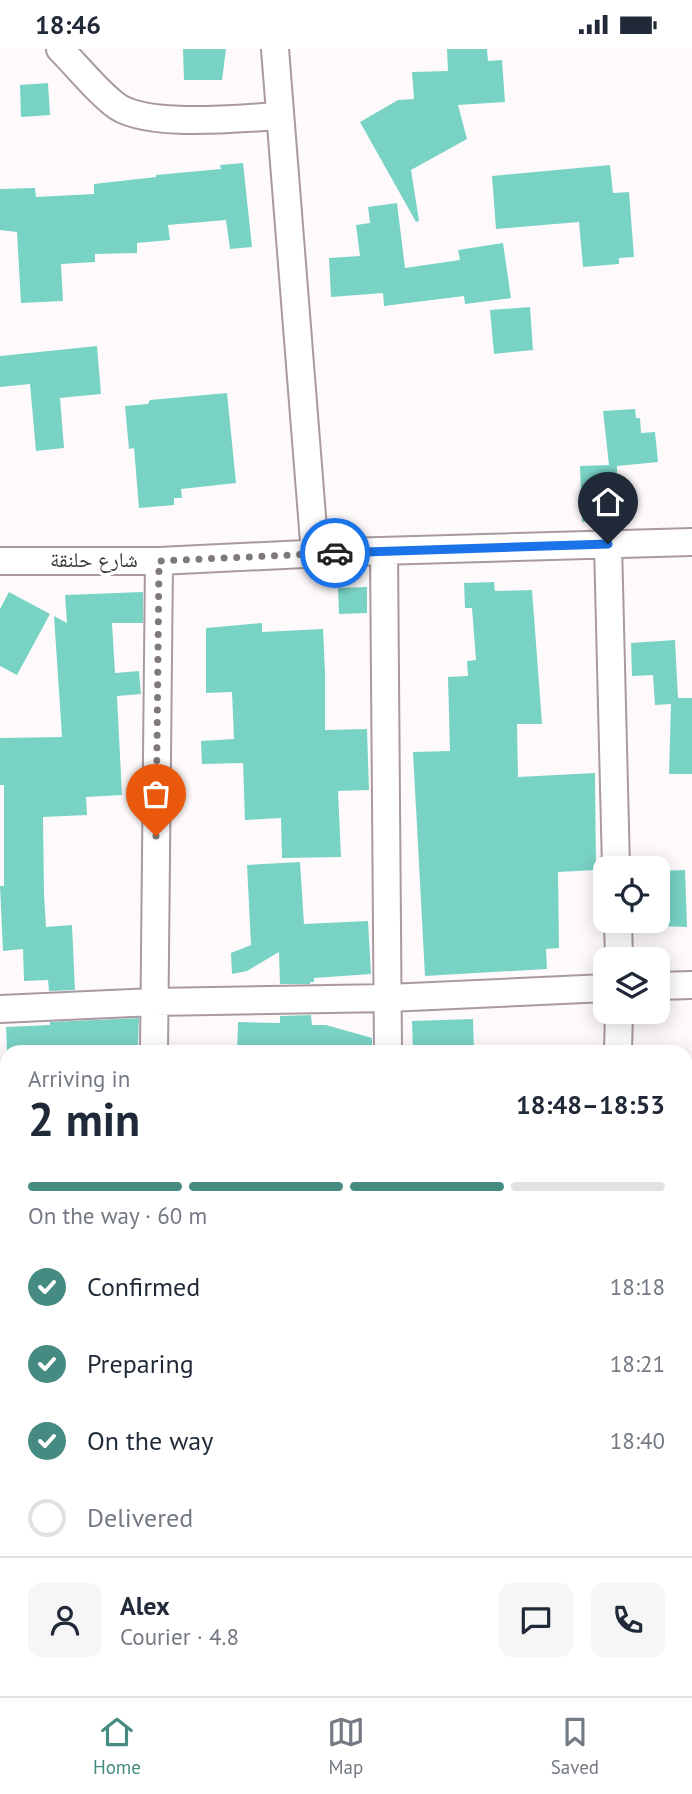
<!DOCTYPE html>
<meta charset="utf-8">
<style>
body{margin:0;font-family:"PT Sans","Noto Naskh Arabic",sans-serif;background:#f6f6f7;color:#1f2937;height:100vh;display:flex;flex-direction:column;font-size:26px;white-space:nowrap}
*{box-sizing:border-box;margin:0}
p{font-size:23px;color:#747a83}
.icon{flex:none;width:38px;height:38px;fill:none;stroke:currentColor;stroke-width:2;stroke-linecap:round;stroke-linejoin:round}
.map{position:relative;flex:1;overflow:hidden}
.details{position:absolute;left:0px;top:996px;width:693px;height:653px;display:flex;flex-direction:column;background:#fff;border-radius:21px 21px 0 0;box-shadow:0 4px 18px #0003}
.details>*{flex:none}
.fabs{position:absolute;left:593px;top:807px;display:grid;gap:14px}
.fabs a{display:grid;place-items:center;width:77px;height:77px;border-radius:14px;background:#fff;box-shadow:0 4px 18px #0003;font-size:35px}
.pin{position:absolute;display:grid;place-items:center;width:60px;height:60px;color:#fff;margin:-72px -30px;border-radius:50% 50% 50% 0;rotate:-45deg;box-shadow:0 0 7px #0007}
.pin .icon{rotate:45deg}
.courier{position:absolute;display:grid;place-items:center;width:70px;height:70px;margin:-35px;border:5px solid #1a73e8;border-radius:50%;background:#fff;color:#222;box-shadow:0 2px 9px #0007}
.summary em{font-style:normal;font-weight:700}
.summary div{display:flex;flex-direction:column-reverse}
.summary{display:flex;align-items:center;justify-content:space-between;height:119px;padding:0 28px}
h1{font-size:46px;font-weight:700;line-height:52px}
.bar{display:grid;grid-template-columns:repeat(4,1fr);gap:10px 7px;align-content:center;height:84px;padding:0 28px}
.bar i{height:9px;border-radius:5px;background:#e0e1e3}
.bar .selected{background:#468b81}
.bar p{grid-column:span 4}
.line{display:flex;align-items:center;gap:18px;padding:0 28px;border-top:2px solid #e0e1e3}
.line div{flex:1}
.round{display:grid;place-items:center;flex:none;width:74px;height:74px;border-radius:14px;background:#f6f6f7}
ol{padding:0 28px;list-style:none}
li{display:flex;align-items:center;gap:21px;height:77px}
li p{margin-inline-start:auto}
li .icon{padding:7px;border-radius:50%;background:#468b81;color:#fff;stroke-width:4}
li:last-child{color:#747a83}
li i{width:38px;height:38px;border:4px solid #e0e1e3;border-radius:50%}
.status{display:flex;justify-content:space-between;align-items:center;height:49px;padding:0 35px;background:#fff;direction:ltr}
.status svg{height:19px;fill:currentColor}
.menu{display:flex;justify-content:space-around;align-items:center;height:98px;border-top:2px solid #e0e1e3;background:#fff;font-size:19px;color:#747a83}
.menu a{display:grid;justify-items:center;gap:4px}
.menu .selected{color:#468b81}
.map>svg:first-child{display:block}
.building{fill:#79d3c5}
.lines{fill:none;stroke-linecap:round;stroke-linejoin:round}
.street-casing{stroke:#aa999f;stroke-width:30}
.secondary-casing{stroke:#aa999f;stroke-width:40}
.street{stroke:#fff;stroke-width:26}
.secondary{stroke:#fdddeb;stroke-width:37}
.done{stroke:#7f797a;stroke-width:7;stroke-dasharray:0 12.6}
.route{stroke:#1a73e8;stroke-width:9}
.labels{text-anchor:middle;stroke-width:7;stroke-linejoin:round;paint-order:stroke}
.street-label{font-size:21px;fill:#3a3335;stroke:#fff}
</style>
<div class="status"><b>18:46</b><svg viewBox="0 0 49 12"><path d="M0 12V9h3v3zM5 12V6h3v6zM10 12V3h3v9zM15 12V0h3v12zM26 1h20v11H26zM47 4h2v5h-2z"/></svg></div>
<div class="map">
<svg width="692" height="1647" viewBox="0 0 692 1647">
<rect width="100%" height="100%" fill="#fefafb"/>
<path class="building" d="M 183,0 L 226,0 L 222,31 L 184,31 Z
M 447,0 L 487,0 L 488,12 L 502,11 L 505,53 L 458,56 L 467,90 L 411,121 L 419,172 L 416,173 L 360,73 L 398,51 L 414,50 L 412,23 L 448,22 Z
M 48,34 L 50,66 L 21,68 L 20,36 Z
M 243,114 L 252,198 L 230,200 L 226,171 L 168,176 L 170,191 L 137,194 L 137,204 L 95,205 L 95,213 L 61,215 L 63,252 L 21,254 L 17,183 L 0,181 L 0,140 L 35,139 L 36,148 L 94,145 L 94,135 L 156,128 L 156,126 L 221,120 L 220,116 Z
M 610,116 L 613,144 L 629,143 L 634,208 L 619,209 L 619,215 L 583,218 L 579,173 L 496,180 L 492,127 Z
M 397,154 L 405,219 L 460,211 L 458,201 L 503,194 L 511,249 L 465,255 L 464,247 L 384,257 L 383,244 L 331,248 L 329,209 L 360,207 L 356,176 L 370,174 L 368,158 Z
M 530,258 L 533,301 L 494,305 L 490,261 Z
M 97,297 L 101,345 L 60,349 L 64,399 L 36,402 L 30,335 L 0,338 L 0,307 Z
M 227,344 L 236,434 L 181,440 L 182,449 L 174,449 L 174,456 L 139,459 L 134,399 L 129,400 L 125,357 L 148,355 L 150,351 Z
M 635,360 L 636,369 L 640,369 L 641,384 L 655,383 L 658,413 L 617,417 L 618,474 L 582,473 L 580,417 L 609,416 L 603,362 Z
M 494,533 L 495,542 L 532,541 L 542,675 L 517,675 L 518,728 L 595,724 L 596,821 L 558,823 L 559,899 L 546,900 L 547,920 L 425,927 L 413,703 L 450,702 L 448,628 L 468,627 L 467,612 L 476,611 L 472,559 L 465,559 L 464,534 Z
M 367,538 L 367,564 L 339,565 L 338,539 Z
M 9,543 L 50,565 L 17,626 L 0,617 L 0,560 Z
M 143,543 L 143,574 L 112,574 L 115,624 L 139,622 L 141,645 L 117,647 L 122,746 L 86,748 L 87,766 L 43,768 L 44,845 L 46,878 L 72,876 L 75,941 L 49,942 L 48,931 L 24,932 L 23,900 L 3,902 L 0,837 L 4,837 L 4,736 L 0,736 L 0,689 L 62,688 L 54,567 L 67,574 L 65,546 Z
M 262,574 L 262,583 L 323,580 L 325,623 L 325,681 L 367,680 L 369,741 L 338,742 L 341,808 L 282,809 L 281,769 L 245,771 L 243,714 L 202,715 L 201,692 L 234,690 L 232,643 L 206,644 L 206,579 Z
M 675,591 L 678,649 L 692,649 L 692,725 L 669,725 L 671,655 L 655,656 L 653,626 L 632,627 L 631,594 Z
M 300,813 L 304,875 L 368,872 L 371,925 L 314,929 L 314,933 L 310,933 L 310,935 L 280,935 L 279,903 L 247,922 L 232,925 L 231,904 L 251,896 L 247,816 Z
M 685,821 L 687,878 L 658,877 L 660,822 Z
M 311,966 L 312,976 L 326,976 L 372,989 L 372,1003 L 237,1003 L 238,973 L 280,974 L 280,967 Z
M 139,969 L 138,996 L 82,1000 L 82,1003 L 7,1003 L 6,978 L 50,976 L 50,973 Z
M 473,970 L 474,1003 L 413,1003 L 412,972 Z"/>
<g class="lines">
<defs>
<path id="street" d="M 60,0 C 77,17 95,40 114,55 C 144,80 240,69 280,67
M 275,0 L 315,505
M 608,495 L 616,819
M 384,502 L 388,1003
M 0,512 L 159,512 L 345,503 L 692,493
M 618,872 L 619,910
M 658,937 L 692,936
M 0,960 L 154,953 L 388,949 L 606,939
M 154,1003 L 159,512
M 618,1003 L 619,962
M 176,1647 L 177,1642
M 428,1647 L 430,1642"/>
<path id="secondary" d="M 686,1334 L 692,1333
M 0,1481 L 7,1480"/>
</defs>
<use href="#street" class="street-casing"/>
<use href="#secondary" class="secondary-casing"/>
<use href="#street" class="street"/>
<use href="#secondary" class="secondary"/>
</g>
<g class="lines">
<path class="done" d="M 156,787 L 159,512 L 335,504"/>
<path class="route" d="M 335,504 L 608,495"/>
</g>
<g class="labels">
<g class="street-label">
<text x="94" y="518">شارع حلنقة</text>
</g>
</g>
</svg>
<div class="fabs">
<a><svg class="icon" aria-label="locate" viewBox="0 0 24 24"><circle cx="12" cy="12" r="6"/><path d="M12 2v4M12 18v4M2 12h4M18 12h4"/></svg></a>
<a><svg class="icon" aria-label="layers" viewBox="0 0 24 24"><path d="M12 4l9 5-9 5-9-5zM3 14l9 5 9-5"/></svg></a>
</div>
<div class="pin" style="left:156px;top:787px;background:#ea580c"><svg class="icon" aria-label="bag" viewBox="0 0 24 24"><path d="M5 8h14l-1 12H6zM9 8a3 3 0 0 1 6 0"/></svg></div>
<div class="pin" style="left:608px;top:495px;background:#1f2937"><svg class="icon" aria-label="home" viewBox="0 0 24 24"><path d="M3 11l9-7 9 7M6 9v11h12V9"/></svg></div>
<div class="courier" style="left:335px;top:504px"><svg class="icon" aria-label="car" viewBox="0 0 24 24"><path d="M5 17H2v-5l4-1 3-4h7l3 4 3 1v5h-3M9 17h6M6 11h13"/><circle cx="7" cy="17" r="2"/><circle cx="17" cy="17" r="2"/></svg></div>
<section class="details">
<div class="summary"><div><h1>2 min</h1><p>Arriving in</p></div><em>18:48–18:53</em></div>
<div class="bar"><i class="selected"></i><i class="selected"></i><i class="selected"></i><i></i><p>On the way · 60 m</p></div>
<ol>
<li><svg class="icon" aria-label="check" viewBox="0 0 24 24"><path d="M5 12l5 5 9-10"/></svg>Confirmed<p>18:18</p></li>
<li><svg class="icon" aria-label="check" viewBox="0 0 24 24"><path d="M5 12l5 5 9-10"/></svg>Preparing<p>18:21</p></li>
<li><svg class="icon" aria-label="check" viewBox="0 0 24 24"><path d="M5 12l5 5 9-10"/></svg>On the way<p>18:40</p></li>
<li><i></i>Delivered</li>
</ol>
<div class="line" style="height:126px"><a class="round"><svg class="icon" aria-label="person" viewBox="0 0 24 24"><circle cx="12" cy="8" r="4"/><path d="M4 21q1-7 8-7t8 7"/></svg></a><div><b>Alex</b><p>Courier · 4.8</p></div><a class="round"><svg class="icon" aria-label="chat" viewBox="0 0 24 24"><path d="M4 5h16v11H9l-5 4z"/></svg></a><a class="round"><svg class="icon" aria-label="phone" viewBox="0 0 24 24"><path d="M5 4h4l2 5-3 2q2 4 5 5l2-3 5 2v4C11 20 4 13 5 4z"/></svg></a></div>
</section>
</div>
<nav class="menu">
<a class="selected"><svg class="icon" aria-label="home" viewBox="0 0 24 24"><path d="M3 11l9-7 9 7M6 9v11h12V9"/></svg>Home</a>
<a><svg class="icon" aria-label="map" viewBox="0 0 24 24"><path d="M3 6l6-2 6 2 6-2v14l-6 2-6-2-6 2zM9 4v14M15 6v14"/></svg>Map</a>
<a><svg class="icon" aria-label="saved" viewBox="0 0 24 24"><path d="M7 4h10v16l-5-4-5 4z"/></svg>Saved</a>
</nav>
